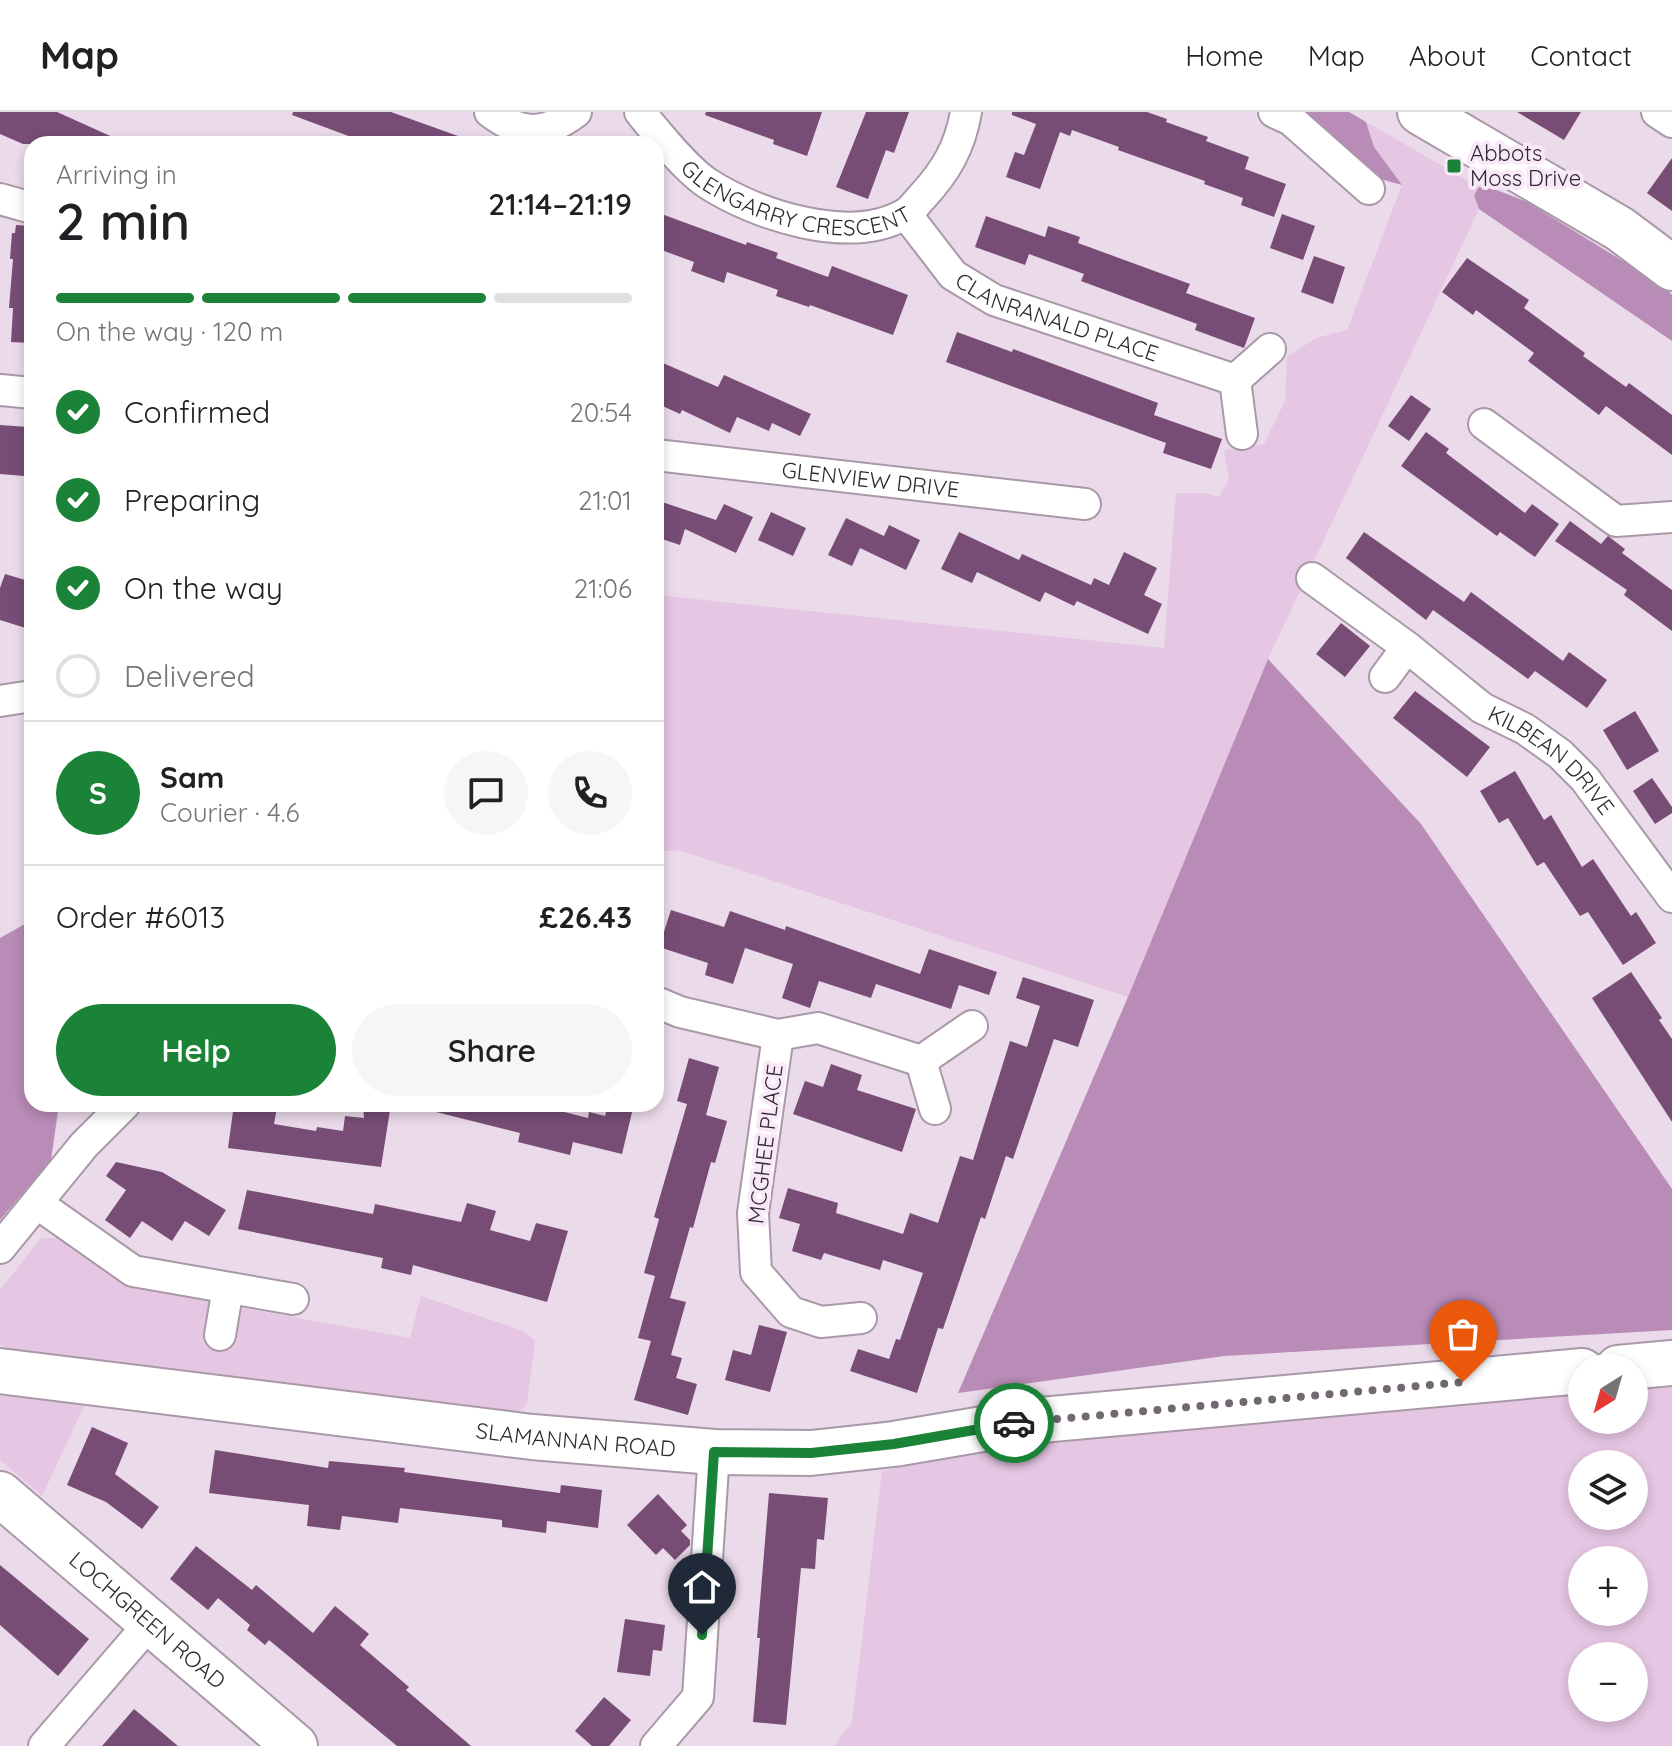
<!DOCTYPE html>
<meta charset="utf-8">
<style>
body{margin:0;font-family:Quicksand,sans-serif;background:#f6f6f6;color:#202124;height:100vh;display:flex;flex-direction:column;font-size:30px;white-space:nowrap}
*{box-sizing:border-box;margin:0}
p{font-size:26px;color:#757577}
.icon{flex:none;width:44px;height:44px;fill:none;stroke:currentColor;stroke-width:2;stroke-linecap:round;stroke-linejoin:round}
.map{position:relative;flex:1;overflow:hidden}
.sheet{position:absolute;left:24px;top:24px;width:640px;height:976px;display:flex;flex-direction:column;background:#fff;border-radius:24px;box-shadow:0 4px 12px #0003}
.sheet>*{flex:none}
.needle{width:52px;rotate:217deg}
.controls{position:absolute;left:1568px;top:1242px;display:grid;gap:16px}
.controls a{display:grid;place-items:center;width:80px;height:80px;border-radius:50%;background:#fff;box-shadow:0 4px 12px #0003;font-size:40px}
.pin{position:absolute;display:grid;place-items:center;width:68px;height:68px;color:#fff;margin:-82px -34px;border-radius:50% 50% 50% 0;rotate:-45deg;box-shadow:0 0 8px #0007}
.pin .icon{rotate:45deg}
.courier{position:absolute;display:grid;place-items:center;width:80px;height:80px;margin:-40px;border:6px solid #1a8338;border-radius:50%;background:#fff;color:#222;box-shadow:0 2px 10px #0007}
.summary em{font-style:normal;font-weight:600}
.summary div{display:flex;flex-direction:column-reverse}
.summary{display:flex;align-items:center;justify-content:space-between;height:136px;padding:0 32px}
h1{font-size:52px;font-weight:600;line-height:60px}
.bar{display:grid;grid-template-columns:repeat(4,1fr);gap:12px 8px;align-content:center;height:96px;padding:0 32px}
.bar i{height:10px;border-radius:6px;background:#e0e0e0}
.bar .selected{background:#1a8338}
.bar p{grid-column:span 4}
.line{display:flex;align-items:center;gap:20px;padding:0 32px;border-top:2px solid #e0e0e0}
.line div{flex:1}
.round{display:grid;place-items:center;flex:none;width:84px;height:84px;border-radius:42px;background:#f6f6f6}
ol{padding:0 32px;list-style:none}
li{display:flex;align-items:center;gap:24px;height:88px}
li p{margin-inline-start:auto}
li .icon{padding:8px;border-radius:50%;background:#1a8338;color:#fff;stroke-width:4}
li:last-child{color:#757577}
li i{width:44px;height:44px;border:4px solid #e0e0e0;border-radius:50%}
.cta{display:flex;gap:16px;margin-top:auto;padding:16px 32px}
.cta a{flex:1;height:92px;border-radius:48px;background:#1a8338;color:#fff;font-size:32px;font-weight:600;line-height:92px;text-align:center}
.cta a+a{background:#f6f6f6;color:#202124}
header{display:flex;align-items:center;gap:48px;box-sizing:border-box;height:112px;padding:0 40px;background:#fff;border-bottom:2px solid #e0e0e0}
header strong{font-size:38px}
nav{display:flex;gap:44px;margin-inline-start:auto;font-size:28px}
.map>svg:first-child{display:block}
.green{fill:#e5c6e3;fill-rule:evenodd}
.forest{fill:#b98bb7}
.building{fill:#774d76}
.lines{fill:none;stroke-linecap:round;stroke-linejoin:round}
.street-casing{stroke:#a999a8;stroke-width:34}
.secondary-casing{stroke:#a999a8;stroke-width:48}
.street{stroke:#fff;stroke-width:30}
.secondary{stroke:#fff;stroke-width:44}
.done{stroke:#716871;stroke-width:8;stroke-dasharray:0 14.4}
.route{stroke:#1a8338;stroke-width:10}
.poi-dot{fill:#1a8338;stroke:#f9e8f7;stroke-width:3}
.labels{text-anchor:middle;stroke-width:8;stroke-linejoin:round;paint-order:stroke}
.poi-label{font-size:22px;fill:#302a30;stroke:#f9e8f7;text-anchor:start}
.street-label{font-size:22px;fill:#302a30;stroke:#f9e8f7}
</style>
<header>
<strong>Map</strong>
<nav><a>Home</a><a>Map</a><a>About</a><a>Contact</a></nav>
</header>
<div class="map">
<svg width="1672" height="1634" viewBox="0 0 1672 1634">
<rect width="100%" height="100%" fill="#ebdaea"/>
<path class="green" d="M 1366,10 L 1479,75 L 1474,83 L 1479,97 L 1268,547 L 1128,885 L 679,738 L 656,740 L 656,483 L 1164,536 L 1176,381 L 1204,381 L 1219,385 L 1229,367 L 1224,338 L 1264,332 L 1285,289 L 1287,245 L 1316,226 L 1347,218 L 1402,73 L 1374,35 Z
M 41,1126 L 62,1126 L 126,1173 L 216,1189 L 211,1225 L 236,1229 L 242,1196 L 410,1226 L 421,1184 L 523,1219 L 535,1229 L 527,1291 L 522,1297 L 504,1306 L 389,1286 L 7,1237 L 0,1232 L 0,1178 Z
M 1672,1275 L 1672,1634 L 834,1634 L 852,1610 L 882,1359 L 1053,1326 L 1582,1282 L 1582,1308 L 1634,1308 L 1634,1278 ZM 1582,1352 L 1634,1352 L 1634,1404 L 1582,1404 ZM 1582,1448 L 1634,1448 L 1634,1500 L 1582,1500 ZM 1582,1544 L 1634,1544 L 1634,1596 L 1582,1596 Z
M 0,1283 L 85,1292 L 42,1384 L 0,1348 Z"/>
<path class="forest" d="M 1297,0 L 1349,0 L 1366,10 L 1374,35 L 1402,73 L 1373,65 Z
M 1479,75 L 1494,77 L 1527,90 L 1665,175 L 1672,183 L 1672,229 L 1479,97 L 1474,83 Z
M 1268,547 L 1421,712 L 1672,1077 L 1672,1218 L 1224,1244 L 958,1281 L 1128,885 Z
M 32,808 L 32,992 L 59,992 L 51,1048 L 0,1108 L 0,826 Z"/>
<path class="building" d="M 0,0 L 57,0 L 128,32 L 23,32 L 0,22 Z
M 293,0 L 391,0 L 472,29 L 472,32 L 370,32 L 292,3 Z
M 706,0 L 822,0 L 807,44 L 773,32 L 774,28 L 705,3 Z
M 866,0 L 909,0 L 894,41 L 886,38 L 868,87 L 836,75 Z
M 1012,0 L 1147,0 L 1167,7 L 1166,10 L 1208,25 L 1206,29 L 1249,45 L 1245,57 L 1286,72 L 1274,105 L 1241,93 L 1243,86 L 1204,72 L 1205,69 L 1118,38 L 1119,35 L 1072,18 L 1070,24 L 1060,20 L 1040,77 L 1006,65 L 1015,40 L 1024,43 L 1036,12 L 1012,3 Z
M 1517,0 L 1581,0 L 1564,28 Z
M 1672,46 L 1672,99 L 1647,81 Z
M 656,100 L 746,133 L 747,130 L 778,141 L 776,146 L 828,165 L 832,154 L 908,183 L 893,223 L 810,193 L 809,195 L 776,184 L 778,178 L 727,160 L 724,171 L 691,159 L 694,150 L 656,136 Z
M 1282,102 L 1315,114 L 1303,148 L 1270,136 Z
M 986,104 L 1045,125 L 1048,114 L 1080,125 L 1078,131 L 1190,172 L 1186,181 L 1255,206 L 1244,236 L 1195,218 L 1197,212 L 1081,169 L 1084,162 L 1029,142 L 1025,153 L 975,135 Z
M 16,113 L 32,114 L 32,231 L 11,230 L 13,196 L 9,196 L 13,147 L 10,147 L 12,121 L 15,121 Z
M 1314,144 L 1345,155 L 1333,192 L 1301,180 Z
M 1467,146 L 1529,188 L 1524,196 L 1585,241 L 1583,244 L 1626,275 L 1629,271 L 1672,303 L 1672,343 L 1606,294 L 1599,303 L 1528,249 L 1534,241 L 1476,198 L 1473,203 L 1442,180 Z
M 957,220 L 1012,240 L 1013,237 L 1158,291 L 1154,303 L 1222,327 L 1211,357 L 1163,341 L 1166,331 L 946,250 Z
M 656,248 L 718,275 L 724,263 L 811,302 L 800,324 L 772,311 L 769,319 L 737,305 L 730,321 L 682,298 L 680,302 L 656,291 Z
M 1411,283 L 1431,297 L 1409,329 L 1388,314 Z
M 0,313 L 28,315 L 24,364 L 0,362 Z
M 1426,320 L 1449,337 L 1446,341 L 1525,401 L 1532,392 L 1559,412 L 1535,445 L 1500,420 L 1497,424 L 1401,354 Z
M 656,388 L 716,408 L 724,392 L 753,405 L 736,441 L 685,417 L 680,433 L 656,425 Z
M 771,400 L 806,416 L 793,444 L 758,428 Z
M 846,406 L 884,424 L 889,413 L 920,428 L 906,458 L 860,436 L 852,454 L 828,443 Z
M 1570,409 L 1601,432 L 1608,424 L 1625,437 L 1622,441 L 1672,478 L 1672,519 L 1624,483 L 1627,478 L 1555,429 Z
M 959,420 L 1019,448 L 1022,442 L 1091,473 L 1094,466 L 1109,473 L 1124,440 L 1157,456 L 1144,483 L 1162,492 L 1148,522 L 1077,489 L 1074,494 L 1045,480 L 1040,490 L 977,460 L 972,471 L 941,457 Z
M 1364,420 L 1464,490 L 1471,480 L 1563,549 L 1569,540 L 1607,568 L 1587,596 L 1535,559 L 1528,567 L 1433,498 L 1426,508 L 1346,446 Z
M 5,462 L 32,470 L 32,518 L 0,508 L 0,476 Z
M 1341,511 L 1370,534 L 1345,565 L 1316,542 Z
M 1415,579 L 1490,635 L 1467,665 L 1393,606 Z
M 1635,599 L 1659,639 L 1627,658 L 1603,618 Z
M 1515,659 L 1544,708 L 1551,703 L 1582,755 L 1593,747 L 1631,804 L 1636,800 L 1656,831 L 1623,853 L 1588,800 L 1580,804 L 1544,750 L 1537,754 L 1508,706 L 1499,711 L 1480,679 Z
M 1652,666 L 1672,695 L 1672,701 L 1655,712 L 1633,679 Z
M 671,798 L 724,815 L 730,799 L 785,818 L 786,814 L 920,862 L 929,837 L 997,860 L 989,883 L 959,873 L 951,897 L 876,872 L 871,886 L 819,869 L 810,896 L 782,886 L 793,852 L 745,836 L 733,872 L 705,863 L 708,851 L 659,835 Z
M 1631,860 L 1662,906 L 1659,908 L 1672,927 L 1672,1010 L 1592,886 Z
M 1023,865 L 1094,888 L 1078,935 L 1054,927 L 1013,1047 L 1006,1044 L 985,1107 L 981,1105 L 943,1217 L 938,1216 L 917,1281 L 850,1259 L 858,1237 L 889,1247 L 896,1227 L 900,1228 L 923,1161 L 883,1148 L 880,1158 L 824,1141 L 821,1148 L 792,1139 L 800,1112 L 779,1106 L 788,1076 L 838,1091 L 836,1101 L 903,1122 L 910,1101 L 938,1111 L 960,1044 L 973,1048 L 1010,929 L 1027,935 L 1040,894 L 1016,886 Z
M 689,946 L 719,955 L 706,1003 L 727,1009 L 715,1051 L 711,1050 L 693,1116 L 690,1115 L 670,1186 L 686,1190 L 671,1243 L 682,1246 L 676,1266 L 697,1272 L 688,1303 L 634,1288 L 651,1229 L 638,1226 L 655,1164 L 644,1161 L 659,1107 L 654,1105 L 687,992 L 677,989 Z
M 831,952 L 862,963 L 857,978 L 916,997 L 902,1040 L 793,1002 L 805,969 L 823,975 Z
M 234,992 L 277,995 L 274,1012 L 316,1019 L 317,1015 L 343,1019 L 345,1004 L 364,1006 L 363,992 L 391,992 L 381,1055 L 228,1036 Z
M 437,992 L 533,992 L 588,1006 L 589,1000 L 605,1004 L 608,992 L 634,992 L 622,1042 L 573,1030 L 570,1043 L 518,1030 L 520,1021 L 436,1000 Z
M 116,1050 L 162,1060 L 226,1098 L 209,1124 L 185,1109 L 172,1129 L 142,1109 L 130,1126 L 105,1108 L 126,1078 L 106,1064 Z
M 247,1078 L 373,1102 L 375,1092 L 461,1110 L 467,1091 L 496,1099 L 490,1118 L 530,1129 L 536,1111 L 568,1119 L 547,1190 L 413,1153 L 411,1163 L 381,1156 L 383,1146 L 238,1117 Z
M 759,1213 L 787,1220 L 770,1280 L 725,1268 L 733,1238 L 751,1243 Z
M 92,1315 L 128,1331 L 115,1362 L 159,1395 L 142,1417 L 106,1390 L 67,1373 Z
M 215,1338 L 328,1356 L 329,1349 L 405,1356 L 404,1360 L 560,1381 L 561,1373 L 602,1378 L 598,1416 L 547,1409 L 546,1421 L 502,1415 L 502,1408 L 400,1396 L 398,1411 L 342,1404 L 340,1418 L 307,1414 L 309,1393 L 209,1381 Z
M 769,1381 L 828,1386 L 824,1428 L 817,1427 L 815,1457 L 801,1456 L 786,1613 L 753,1610 L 760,1526 L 757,1526 Z
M 658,1382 L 687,1413 L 681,1419 L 690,1428 L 690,1433 L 675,1448 L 663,1436 L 656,1443 L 627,1413 Z
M 196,1434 L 252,1478 L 256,1473 L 313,1521 L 335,1494 L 369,1522 L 360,1533 L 409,1575 L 406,1578 L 471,1634 L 397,1634 L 269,1528 L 265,1533 L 247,1518 L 250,1513 L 218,1486 L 208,1498 L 170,1467 Z
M 0,1453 L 89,1527 L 58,1564 L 0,1513 Z
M 625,1507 L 665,1513 L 662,1539 L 653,1538 L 650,1564 L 617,1560 Z
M 604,1585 L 631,1608 L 609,1634 L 592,1634 L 575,1619 Z
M 134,1597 L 178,1634 L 102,1634 Z"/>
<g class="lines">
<defs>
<g id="street">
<path d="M 490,0 C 522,24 544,24 576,0"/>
<path id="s1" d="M 640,0 C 657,21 685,56 707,71 C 756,103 850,134 905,102 C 911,99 917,90 922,85 C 946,59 960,35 966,0"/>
<path d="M 1274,0 L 1291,8 L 1369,77"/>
<path d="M 1657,0 L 1672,10"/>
<path d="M 0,87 L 32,96"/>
<path id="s2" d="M 906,102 L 953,163 L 994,188 L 1235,268"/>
<path d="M 0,278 L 32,281"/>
<path d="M 1484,312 L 1616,409 L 1672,405"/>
<path d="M 1242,322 L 1235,268 L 1270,237"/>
<path id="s3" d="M 656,343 L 1085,392"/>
<path id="s4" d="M 1312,466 L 1407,535 L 1482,596 L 1525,617 L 1560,642 L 1585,667 L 1672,785"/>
<path d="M 1385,565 L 1407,535"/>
<path d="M 0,589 L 32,584"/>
<path d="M 656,890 L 680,900 L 778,923 L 818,916 L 921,949"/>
<path d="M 778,923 L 753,1101 L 756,1160 L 791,1200 L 821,1210 L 861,1206"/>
<path d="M 935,997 L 921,949 L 972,914"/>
<path d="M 38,1092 L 133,1159 L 293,1187"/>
<path d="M 0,1136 L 84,1033 L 125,992"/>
<path d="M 220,1223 L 228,1176"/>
<path d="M 44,1634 L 150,1511"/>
<path d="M 656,1634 L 698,1585 L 714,1340"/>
</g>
<g id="secondary">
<path d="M 1420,0 L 1620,117 L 1672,156"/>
<path d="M 1618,1256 L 1672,1251"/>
<path id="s5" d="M 0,1259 L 532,1325 L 714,1340 L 811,1341 L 894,1332 L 1030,1309 L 1582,1259"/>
<path id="s6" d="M 0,1382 L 295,1634"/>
</g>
</defs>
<use href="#street" class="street-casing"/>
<use href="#secondary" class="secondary-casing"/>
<use href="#street" class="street"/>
<use href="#secondary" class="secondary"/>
</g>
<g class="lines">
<path class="done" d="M 1014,1311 L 1463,1270"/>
<path class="route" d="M 702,1523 L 714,1340 L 811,1341 L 894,1332 L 1014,1311"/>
</g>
<rect class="poi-dot" x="1446" y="46" width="16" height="16" rx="4"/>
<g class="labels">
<g class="poi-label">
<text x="1470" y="49">Abbots<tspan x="1470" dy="25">Moss Drive</tspan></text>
</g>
<g class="street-label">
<text dy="8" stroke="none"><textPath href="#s1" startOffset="190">GLENGARRY CRESCENT</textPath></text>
<text dy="8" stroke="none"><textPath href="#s2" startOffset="190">CLANRANALD PLACE</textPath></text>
<text dy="8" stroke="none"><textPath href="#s3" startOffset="216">GLENVIEW DRIVE</textPath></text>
<text dy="8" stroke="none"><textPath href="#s4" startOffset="302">KILBEAN DRIVE</textPath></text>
<text transform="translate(765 1032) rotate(-83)" y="8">MCGHEE PLACE</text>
<text dy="8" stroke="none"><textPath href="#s5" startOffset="580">SLAMANNAN ROAD</textPath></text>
<text dy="8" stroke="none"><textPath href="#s6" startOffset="194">LOCHGREEN ROAD</textPath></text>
</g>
</g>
</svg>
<div class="controls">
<a><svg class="needle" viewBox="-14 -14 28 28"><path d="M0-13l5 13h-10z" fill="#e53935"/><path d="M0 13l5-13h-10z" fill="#757577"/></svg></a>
<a><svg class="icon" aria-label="layers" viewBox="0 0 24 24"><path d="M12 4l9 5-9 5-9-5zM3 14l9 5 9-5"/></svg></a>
<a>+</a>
<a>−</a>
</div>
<div class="pin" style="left:1463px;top:1270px;background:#ea580c"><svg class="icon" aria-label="bag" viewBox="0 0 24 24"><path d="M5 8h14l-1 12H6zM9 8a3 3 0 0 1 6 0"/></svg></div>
<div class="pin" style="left:702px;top:1523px;background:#1f2937"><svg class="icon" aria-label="home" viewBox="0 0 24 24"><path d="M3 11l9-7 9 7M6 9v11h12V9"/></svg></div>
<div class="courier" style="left:1014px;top:1311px"><svg class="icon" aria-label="car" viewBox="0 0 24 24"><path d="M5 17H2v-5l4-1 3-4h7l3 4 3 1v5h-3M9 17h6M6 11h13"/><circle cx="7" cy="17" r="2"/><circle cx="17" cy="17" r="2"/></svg></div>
<section class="sheet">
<div class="summary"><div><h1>2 min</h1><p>Arriving in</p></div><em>21:14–21:19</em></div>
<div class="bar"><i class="selected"></i><i class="selected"></i><i class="selected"></i><i></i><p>On the way · 120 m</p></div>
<ol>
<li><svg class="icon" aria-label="check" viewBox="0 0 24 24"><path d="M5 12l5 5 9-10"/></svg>Confirmed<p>20:54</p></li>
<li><svg class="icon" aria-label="check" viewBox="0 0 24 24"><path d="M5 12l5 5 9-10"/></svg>Preparing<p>21:01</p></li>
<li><svg class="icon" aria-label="check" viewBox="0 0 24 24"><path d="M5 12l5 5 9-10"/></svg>On the way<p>21:06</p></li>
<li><i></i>Delivered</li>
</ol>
<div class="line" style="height:144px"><b class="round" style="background:#1a8338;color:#fff">S</b><div><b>Sam</b><p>Courier · 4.6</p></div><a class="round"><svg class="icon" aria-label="chat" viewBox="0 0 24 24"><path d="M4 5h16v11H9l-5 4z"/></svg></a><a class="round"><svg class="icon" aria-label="phone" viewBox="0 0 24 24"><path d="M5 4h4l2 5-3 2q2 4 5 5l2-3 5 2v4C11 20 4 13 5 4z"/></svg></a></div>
<div class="line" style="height:104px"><div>Order #6013</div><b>£26.43</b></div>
<div class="cta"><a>Help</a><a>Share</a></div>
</section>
</div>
